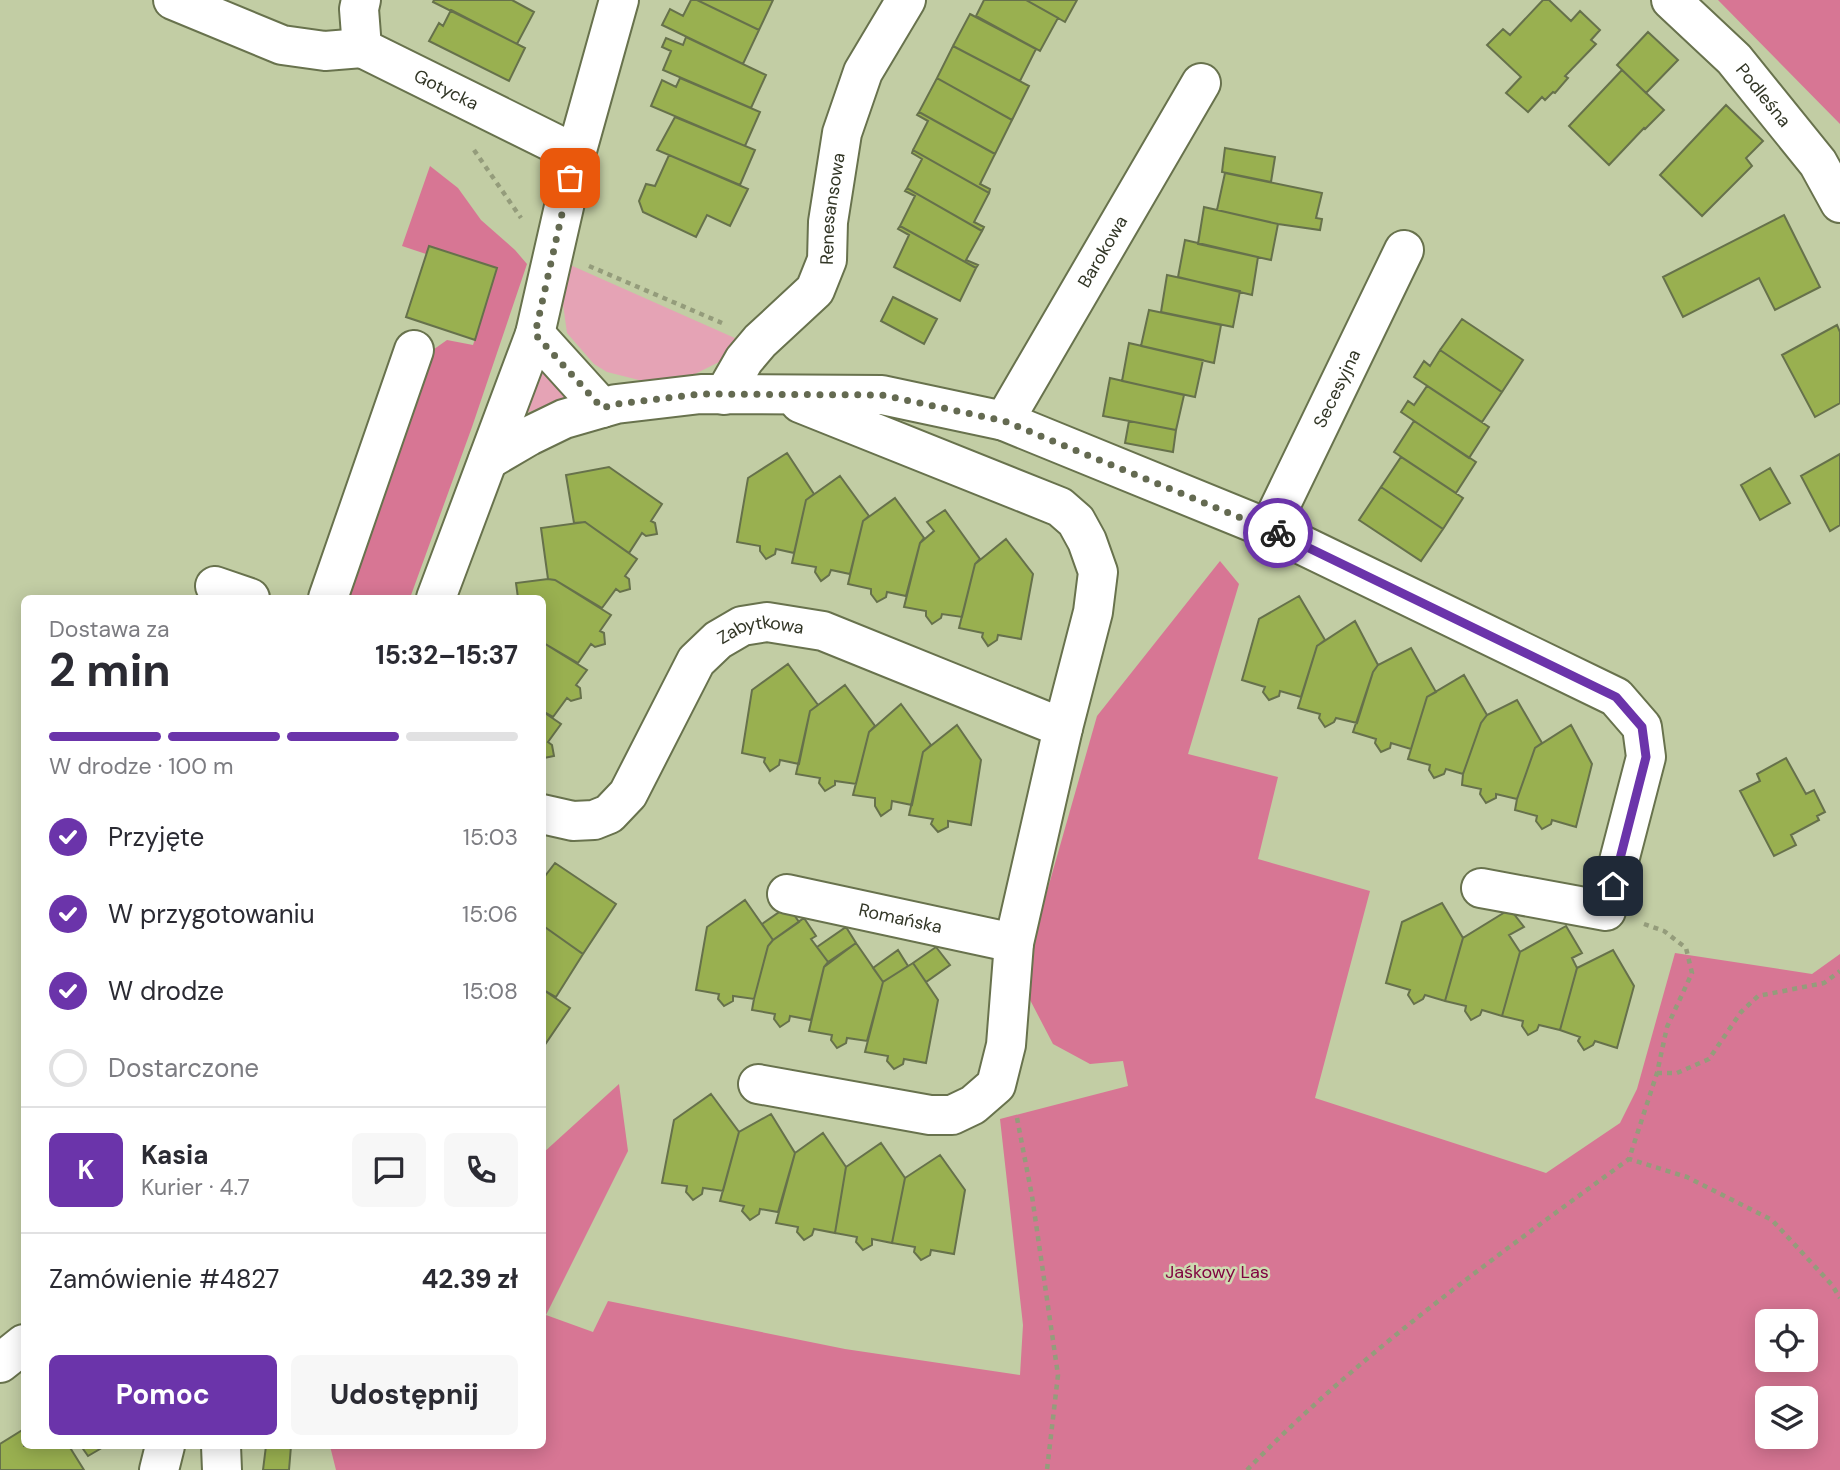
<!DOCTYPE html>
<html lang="pl">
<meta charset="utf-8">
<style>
body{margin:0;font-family:"DM Sans",sans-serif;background:#f7f7f7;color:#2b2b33;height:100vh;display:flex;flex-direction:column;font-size:26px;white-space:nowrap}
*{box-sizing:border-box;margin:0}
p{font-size:23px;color:#7c7c81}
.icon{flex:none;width:38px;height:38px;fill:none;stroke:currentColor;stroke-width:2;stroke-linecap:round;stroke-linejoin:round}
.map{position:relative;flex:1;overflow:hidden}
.side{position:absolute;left:21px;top:595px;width:525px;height:854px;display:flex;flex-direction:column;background:#fff;border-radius:10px;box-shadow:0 4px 18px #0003}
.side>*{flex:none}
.buttons{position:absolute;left:1755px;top:1309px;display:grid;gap:14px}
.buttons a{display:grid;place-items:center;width:63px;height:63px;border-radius:10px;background:#fff;box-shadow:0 4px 18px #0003;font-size:35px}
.pin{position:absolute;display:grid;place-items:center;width:60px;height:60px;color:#fff;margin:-30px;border-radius:14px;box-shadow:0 4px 10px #0006}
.courier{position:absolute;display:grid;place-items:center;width:70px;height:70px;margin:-35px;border:5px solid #6b34aa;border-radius:50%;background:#fff;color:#222;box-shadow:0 2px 9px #0007}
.head em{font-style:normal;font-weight:700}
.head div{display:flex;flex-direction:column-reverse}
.head{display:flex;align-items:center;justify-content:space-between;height:119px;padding:0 28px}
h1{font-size:46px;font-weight:700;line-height:52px}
.bar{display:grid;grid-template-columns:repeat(4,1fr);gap:10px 7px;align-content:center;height:84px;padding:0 28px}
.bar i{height:9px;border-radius:5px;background:#e1e1e2}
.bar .on{background:#6b34aa}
.bar p{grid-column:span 4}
.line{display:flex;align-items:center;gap:18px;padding:0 28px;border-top:2px solid #e1e1e2}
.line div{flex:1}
.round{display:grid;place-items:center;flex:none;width:74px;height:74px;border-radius:10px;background:#f7f7f7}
ol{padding:0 28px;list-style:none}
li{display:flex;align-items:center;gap:21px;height:77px}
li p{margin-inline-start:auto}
li .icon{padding:7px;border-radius:50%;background:#6b34aa;color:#fff;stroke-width:4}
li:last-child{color:#7c7c81}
li i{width:38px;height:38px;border:4px solid #e1e1e2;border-radius:50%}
.action{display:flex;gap:14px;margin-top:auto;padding:14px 28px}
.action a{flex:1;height:80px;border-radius:10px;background:#6b34aa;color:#fff;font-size:28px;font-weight:700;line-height:80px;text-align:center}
.action a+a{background:#f7f7f7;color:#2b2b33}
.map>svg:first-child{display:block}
.green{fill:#e5a3b5}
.forest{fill:#d77694;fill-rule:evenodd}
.building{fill:#99b050;stroke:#66714b;stroke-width:2}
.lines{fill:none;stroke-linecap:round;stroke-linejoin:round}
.minor-casing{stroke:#68724d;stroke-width:42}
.path{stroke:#949c7b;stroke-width:4.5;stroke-dasharray:5 5;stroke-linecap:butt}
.minor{stroke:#fff;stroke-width:38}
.done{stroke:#646a51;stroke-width:7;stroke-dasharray:0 12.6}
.route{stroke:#6b34aa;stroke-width:9}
.labels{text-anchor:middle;stroke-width:5;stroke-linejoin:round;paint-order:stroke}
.street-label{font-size:18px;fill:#313525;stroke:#cedab1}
.park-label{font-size:18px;fill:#800440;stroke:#cedab1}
</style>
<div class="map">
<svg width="1840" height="1470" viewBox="0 0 1840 1470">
<rect width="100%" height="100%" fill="#c2cda4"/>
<path class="green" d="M 568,264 L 737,339 L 719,362 L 693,375 L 675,380 L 651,383 L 607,372 L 594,364 L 567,333 L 563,304 Z
M 540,364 L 573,397 L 523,414 Z"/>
<path class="forest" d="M 1718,0 L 1840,0 L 1840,124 Z
M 430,166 L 458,188 L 481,220 L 515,250 L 527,264 L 472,427 L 410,598 L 342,598 L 430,352 L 447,340 L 473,345 L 497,269 L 429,247 L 426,254 L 402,246 Z
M 1220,561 L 1239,584 L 1188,754 L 1278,777 L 1258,859 L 1370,891 L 1315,1098 L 1546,1173 L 1620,1123 L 1637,1089 L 1675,953 L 1812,974 L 1840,954 L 1840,1470 L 336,1470 L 330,1446 L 542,1446 L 543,1153 L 619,1084 L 628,1151 L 546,1315 L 593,1332 L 608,1301 L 845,1349 L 1020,1375 L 1023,1325 L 1000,1119 L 1128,1086 L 1123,1061 L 1090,1064 L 1053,1044 L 1028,996 L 1036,930 L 1097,716 ZM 1768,1321 L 1806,1321 L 1806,1360 L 1768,1360 ZM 1768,1398 L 1806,1398 L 1806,1437 L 1768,1437 Z"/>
<path class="building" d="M 434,0 L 512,0 L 534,12 L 517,44 L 433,2 Z
M 691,0 L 697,0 L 759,30 L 743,64 L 662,25 L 670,9 L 683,16 Z
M 697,0 L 773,0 L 759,30 Z
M 984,0 L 1026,0 L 1058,18 L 1040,51 L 976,16 Z
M 1026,0 L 1077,0 L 1065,22 Z
M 1543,0 L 1549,0 L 1571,21 L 1580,11 L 1600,30 L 1591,40 L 1596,44 L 1565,76 L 1568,78 L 1555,93 L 1553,92 L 1545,100 L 1542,97 L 1528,112 L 1506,93 L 1521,77 L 1487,45 L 1503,29 L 1510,35 Z
M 451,10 L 525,48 L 509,81 L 429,41 L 439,23 L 443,26 Z
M 970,14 L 1036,49 L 1020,81 L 953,46 Z
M 1648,32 L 1678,60 L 1646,93 L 1617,65 Z
M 686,37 L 766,75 L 751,108 L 663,70 L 671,51 L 662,47 L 666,38 L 683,45 Z
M 953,46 L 1029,86 L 1012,120 L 937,78 Z
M 1622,70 L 1664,110 L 1645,129 L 1644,128 L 1609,165 L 1569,126 Z
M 680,78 L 760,112 L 745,146 L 651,106 L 662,80 L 676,87 Z
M 937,78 L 1012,120 L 995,154 L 919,112 Z
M 1726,105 L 1763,141 L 1746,158 L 1752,166 L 1702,216 L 1660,175 Z
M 919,112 L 995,154 L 980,184 L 990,189 L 989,193 L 913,150 L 928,121 L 917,115 Z
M 675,117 L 755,150 L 740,185 L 657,150 Z
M 1225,148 L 1275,157 L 1271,182 L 1222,172 Z
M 913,150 L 989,193 L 974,222 L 984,227 L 982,231 L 907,188 L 922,159 L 912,153 Z
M 669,155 L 748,189 L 730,226 L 707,215 L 696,237 L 643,212 L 639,201 L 646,184 L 655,186 Z
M 1225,173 L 1322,193 L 1316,218 L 1322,219 L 1320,230 L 1278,224 L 1217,210 Z
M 907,188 L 982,231 L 966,260 L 978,265 L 976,268 L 900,226 L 915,196 L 905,191 Z
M 1204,207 L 1278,224 L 1271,260 L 1198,244 Z
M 1784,215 L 1820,287 L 1775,310 L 1759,278 L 1683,317 L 1663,277 Z
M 900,226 L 976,268 L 960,301 L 894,267 L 909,235 L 898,229 Z
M 1185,240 L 1258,257 L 1252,295 L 1178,277 Z
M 429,246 L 497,268 L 475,340 L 406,317 Z
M 1167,275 L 1240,291 L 1233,327 L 1161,312 Z
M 893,297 L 937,319 L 924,344 L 881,321 Z
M 1149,310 L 1221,325 L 1214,363 L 1141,346 Z
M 1462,319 L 1523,360 L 1502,392 L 1440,350 Z
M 1837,325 L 1840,332 L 1840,403 L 1815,417 L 1782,355 Z
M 1129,343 L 1203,360 L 1195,397 L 1122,381 Z
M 1440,350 L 1502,392 L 1482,422 L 1414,377 L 1424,361 L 1430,366 Z
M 1110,378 L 1184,395 L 1176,430 L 1103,416 Z
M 1427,386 L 1489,427 L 1469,458 L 1401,412 L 1408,401 L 1414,405 Z
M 1129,421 L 1176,430 L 1173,452 L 1125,443 Z
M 1414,421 L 1476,462 L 1456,493 L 1394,452 Z
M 787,453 L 814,494 L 806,500 L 794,553 L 776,549 L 775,554 L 766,559 L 760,551 L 760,546 L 737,542 L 748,478 Z
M 1840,454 L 1840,525 L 1830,531 L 1801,476 Z
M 1401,457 L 1463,498 L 1443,529 L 1381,487 Z
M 609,467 L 662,504 L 651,521 L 655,523 L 657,534 L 646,536 L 642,533 L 629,553 L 585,522 L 574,523 L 566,475 Z
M 1770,468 L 1790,503 L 1760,520 L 1741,485 Z
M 840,476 L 869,516 L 863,521 L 850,574 L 831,570 L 829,575 L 821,581 L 815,572 L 816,567 L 792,563 L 806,500 Z
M 1381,487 L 1443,529 L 1421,561 L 1359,520 Z
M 895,498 L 924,538 L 920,543 L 906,596 L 887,592 L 886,597 L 877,602 L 871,594 L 871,589 L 848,584 L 863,521 Z
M 945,510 L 980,559 L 975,564 L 962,617 L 942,614 L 941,618 L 932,624 L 926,616 L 926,611 L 904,607 L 920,543 L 934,531 L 927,522 Z
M 585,522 L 637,559 L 625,576 L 629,579 L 630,589 L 620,592 L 616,589 L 602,608 L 555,580 L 548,579 L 541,528 Z
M 1006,539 L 1033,574 L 1021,639 L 998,635 L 997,640 L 988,646 L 982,637 L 983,633 L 959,628 L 975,564 Z
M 548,579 L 555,580 L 611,615 L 600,631 L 604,633 L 605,644 L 595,647 L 591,644 L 578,663 L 542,642 L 542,598 L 518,598 L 516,583 Z
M 1299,596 L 1325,640 L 1317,646 L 1301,697 L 1280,691 L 1279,696 L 1269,700 L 1263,692 L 1265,687 L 1242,680 L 1259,619 Z
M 1355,621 L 1378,665 L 1373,672 L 1357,723 L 1336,718 L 1334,722 L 1325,727 L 1319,718 L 1320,714 L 1298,708 L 1317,646 Z
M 542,642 L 587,670 L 576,685 L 580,688 L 581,698 L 571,701 L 567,698 L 553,717 L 542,711 Z
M 1411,648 L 1436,692 L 1427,697 L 1411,749 L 1391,743 L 1390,748 L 1381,752 L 1375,743 L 1376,739 L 1353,732 L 1373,672 L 1378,665 Z
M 788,664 L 818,705 L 810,711 L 799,764 L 780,760 L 779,765 L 770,771 L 764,762 L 765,758 L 742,753 L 752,690 Z
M 1464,675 L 1487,715 L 1481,723 L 1463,774 L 1446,769 L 1444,774 L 1434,778 L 1429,770 L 1430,765 L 1408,759 L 1427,697 Z
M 845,685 L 875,726 L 869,732 L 856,784 L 835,781 L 835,785 L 825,791 L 819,783 L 820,778 L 796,774 L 810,711 Z
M 1517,700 L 1542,743 L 1535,748 L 1517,799 L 1496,794 L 1496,798 L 1486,803 L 1480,794 L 1481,789 L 1462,785 L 1463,774 L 1481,723 L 1487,715 Z
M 901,704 L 931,745 L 923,752 L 912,805 L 892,801 L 891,809 L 881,816 L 875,806 L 875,798 L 853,795 L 869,732 Z
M 542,711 L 561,724 L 548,742 L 552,745 L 554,756 L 544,758 Z
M 957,725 L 981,760 L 971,825 L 948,821 L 948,827 L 938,832 L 931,824 L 933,819 L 909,815 L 923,752 Z
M 1571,725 L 1592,764 L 1576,827 L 1552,820 L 1551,824 L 1542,829 L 1536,821 L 1537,816 L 1515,810 L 1517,799 L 1535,748 Z
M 1786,758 L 1806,794 L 1814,790 L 1825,812 L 1817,816 L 1819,820 L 1791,835 L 1796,845 L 1774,856 L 1740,791 L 1760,781 L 1757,774 Z
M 555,863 L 616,904 L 583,954 L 542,925 L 542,880 Z
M 745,900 L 773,940 L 768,946 L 754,999 L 733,996 L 733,1001 L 724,1006 L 718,999 L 719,994 L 696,990 L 707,927 Z
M 1442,903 L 1463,938 L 1460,948 L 1445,1001 L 1425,995 L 1423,999 L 1414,1004 L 1408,995 L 1410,990 L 1386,983 L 1402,922 Z
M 788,906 L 799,922 L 773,940 L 762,924 Z
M 1510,909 L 1524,927 L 1509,935 L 1520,952 L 1502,1016 L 1482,1010 L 1480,1015 L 1471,1020 L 1465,1011 L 1466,1006 L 1445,1001 L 1463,938 Z
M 804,918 L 816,936 L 811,939 L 828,962 L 824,967 L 811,1020 L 790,1016 L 789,1021 L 780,1027 L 774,1019 L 775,1014 L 752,1010 L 754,999 L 768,946 L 773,940 Z
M 542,925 L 583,954 L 556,997 L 542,989 Z
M 1566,926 L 1582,953 L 1572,958 L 1577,968 L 1560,1030 L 1539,1025 L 1537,1030 L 1528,1035 L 1522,1026 L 1523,1021 L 1502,1016 L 1520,952 Z
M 846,927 L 856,943 L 828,962 L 817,947 Z
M 856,943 L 883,982 L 867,1041 L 847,1038 L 846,1043 L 837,1048 L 831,1040 L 832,1035 L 809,1031 L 824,967 Z
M 936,947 L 950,965 L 926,982 L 913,963 Z
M 898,950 L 908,966 L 883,982 L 873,968 Z
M 1613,950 L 1634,986 L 1617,1048 L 1595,1041 L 1593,1045 L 1584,1050 L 1578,1041 L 1580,1037 L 1560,1030 L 1577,968 Z
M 913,963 L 938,1000 L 926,1063 L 904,1059 L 903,1064 L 894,1069 L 887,1061 L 888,1056 L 865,1052 L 883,982 Z
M 542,989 L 570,1008 L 542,1049 Z
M 711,1094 L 739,1132 L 723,1191 L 703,1188 L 702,1194 L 693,1200 L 686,1192 L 687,1186 L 662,1183 L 674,1120 Z
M 771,1114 L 795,1153 L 778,1212 L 760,1209 L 759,1214 L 750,1220 L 742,1211 L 744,1206 L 720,1201 L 739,1132 Z
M 823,1133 L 846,1167 L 835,1233 L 814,1229 L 812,1235 L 804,1240 L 797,1232 L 798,1227 L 776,1223 L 795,1153 Z
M 881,1143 L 905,1178 L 892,1243 L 872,1239 L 872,1245 L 863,1250 L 856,1242 L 857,1237 L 835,1233 L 846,1167 Z
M 940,1155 L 965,1190 L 954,1254 L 931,1250 L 930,1255 L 921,1260 L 914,1252 L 915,1247 L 892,1243 L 905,1178 Z
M 24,1429 L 24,1446 L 69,1446 L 84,1470 L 0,1470 L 0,1444 Z
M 81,1446 L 105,1446 L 88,1456 Z
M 266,1446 L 291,1446 L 289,1470 L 263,1470 Z"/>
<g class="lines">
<defs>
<g id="minor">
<path d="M 173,0 L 282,45 L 325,51 L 362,48"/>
<path d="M 361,0 L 359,9 L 362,48"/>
<path id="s1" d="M 1671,0 L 1734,59 L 1818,163 L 1840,203"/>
<path id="s2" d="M 362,48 L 576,154"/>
<path d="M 535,334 L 602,408"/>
<path id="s3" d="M 724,395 L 744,360 L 760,341 L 815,290 L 827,260 L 828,222 L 842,133 L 863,72 L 906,0"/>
<path id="s4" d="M 1004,421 L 1201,83"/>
<path d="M 488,460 L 529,436 L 564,419 L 616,404 L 701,394 L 882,395 L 1004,421 L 1269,529 L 1616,697 L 1642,727 L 1646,757 L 1606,911 L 1481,888"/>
<path id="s5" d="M 1269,529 L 1404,250"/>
<path d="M 215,586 L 250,598"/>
<path d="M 328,598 L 414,350"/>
<path d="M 436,598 L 535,334 L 576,154 L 619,0"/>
<path id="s6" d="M 542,814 L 573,821 L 594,820 L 609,814 L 628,794 L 696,661 L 718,640 L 742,626 L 767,622 L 823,631 L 1063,728"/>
<path id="s7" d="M 787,894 L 1014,943"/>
<path d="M 758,1084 L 930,1115 L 952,1115 L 973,1105 L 996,1085 L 1006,1045 L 1014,943 L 1063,728 L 1093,612 L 1098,572 L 1087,541 L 1076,521 L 1060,507 L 800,403"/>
<path d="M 0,1363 L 24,1344"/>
<path d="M 221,1446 L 222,1470"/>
<path d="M 159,1470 L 165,1446"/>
</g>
</defs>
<use href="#minor" class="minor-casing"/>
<path class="path" d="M 474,150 L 521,218
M 589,266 L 722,323
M 1644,924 L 1664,931 L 1686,948 L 1692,973 L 1667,1027 L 1657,1073 L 1629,1159 L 1687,1177 L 1772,1220 L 1832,1285 L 1840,1298
M 1657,1073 L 1677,1073 L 1709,1059 L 1741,1012 L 1758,996 L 1824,983 L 1840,971
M 1017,1118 L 1032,1196 L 1058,1375 L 1047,1470
M 1247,1470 C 1361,1352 1497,1256 1629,1159"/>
<use href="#minor" class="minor"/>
</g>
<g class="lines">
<path class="done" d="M 570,178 L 535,334 L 602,408 L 616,404 L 701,394 L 882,395 L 1004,421 L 1278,533"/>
<path class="route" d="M 1278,533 L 1616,697 L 1642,727 L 1646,757 L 1613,886"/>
</g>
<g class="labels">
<g class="street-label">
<text dy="6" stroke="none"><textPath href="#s2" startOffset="94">Gotycka</textPath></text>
<text dy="6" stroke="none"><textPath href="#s1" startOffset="133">Podleśna</textPath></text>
<text dy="6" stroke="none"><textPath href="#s3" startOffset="224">Renesansowa</textPath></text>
<text dy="6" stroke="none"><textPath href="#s4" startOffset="196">Barokowa</textPath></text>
<text dy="6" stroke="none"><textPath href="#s5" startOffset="156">Secesyjna</textPath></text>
<text dy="6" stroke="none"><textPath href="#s6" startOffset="322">Zabytkowa</textPath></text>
<text dy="6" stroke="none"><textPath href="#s7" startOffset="116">Romańska</textPath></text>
</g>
<g class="park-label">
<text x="1217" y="1278">Jaśkowy Las</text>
</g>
</g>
</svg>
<div class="buttons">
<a><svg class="icon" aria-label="locate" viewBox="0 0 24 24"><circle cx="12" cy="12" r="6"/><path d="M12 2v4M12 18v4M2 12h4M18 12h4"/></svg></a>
<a><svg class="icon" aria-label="layers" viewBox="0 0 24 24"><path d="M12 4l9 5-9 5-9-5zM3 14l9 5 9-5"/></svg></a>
</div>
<div class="pin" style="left:570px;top:178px;background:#ea580c"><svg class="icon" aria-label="bag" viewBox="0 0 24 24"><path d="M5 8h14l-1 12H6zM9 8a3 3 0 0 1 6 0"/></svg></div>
<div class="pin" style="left:1613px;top:886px;background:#1f2937"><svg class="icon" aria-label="home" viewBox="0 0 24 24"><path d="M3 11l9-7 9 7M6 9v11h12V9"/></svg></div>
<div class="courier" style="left:1278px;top:533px"><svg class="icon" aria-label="bike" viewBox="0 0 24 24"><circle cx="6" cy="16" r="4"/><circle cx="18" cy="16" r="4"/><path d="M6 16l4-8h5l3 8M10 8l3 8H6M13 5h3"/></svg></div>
<section class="side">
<div class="head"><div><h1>2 min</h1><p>Dostawa za</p></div><em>15:32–15:37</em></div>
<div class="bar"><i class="on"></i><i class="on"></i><i class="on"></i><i></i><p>W drodze · 100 m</p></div>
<ol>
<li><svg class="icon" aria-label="check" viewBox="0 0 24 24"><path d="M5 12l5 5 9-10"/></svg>Przyjęte<p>15:03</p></li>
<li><svg class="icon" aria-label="check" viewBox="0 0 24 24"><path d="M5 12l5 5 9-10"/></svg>W przygotowaniu<p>15:06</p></li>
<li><svg class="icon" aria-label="check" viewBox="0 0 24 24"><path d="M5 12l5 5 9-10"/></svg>W drodze<p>15:08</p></li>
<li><i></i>Dostarczone</li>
</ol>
<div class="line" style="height:126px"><b class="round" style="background:#6b34aa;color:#fff">K</b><div><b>Kasia</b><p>Kurier · 4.7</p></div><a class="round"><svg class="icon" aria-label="chat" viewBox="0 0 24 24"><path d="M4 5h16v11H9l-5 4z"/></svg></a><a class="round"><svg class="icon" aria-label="phone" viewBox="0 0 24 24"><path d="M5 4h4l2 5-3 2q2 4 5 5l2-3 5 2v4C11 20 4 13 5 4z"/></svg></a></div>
<div class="line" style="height:91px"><div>Zamówienie #4827</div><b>42.39 zł</b></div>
<div class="action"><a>Pomoc</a><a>Udostępnij</a></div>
</section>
</div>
